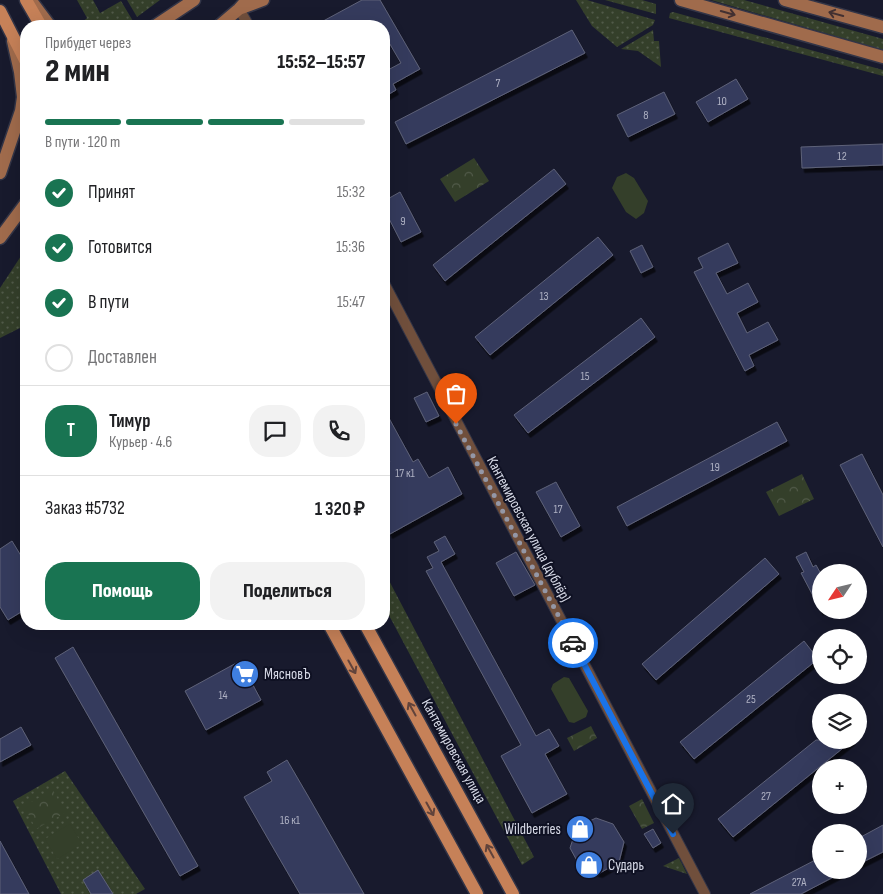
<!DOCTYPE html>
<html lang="ru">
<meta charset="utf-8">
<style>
body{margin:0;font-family:"Sofia Sans Condensed",sans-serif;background:#f2f2f2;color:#202124;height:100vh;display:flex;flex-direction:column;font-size:19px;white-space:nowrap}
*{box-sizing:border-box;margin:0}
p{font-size:16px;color:#757577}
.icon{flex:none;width:28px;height:28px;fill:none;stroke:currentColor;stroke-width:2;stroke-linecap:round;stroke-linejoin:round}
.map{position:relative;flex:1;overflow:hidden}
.details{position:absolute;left:20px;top:20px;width:370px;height:610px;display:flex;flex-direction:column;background:#fff;border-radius:20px;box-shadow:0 5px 20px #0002}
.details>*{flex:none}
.needle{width:32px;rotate:235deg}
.controls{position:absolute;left:812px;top:564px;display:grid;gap:10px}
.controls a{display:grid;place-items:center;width:55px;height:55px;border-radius:50%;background:#fff;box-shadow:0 5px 20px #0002;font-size:25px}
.pin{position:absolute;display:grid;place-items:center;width:42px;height:42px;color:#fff;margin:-51px -21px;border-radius:50% 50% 50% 0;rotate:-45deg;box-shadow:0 0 5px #0007}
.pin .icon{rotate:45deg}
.courier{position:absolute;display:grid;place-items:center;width:50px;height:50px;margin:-25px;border:4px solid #1a73e8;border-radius:50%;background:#fff;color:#222;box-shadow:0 1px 6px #0007}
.head em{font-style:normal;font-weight:800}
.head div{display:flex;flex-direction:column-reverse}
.head{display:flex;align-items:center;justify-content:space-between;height:85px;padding:0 25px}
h1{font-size:32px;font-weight:800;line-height:38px}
.bar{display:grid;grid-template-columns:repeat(4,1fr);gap:8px 5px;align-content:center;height:60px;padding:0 25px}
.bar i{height:6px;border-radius:4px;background:#e0e0e0}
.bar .active{background:#197452}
.bar p{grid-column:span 4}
.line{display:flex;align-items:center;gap:12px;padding:0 25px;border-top:1px solid #e0e0e0}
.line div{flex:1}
.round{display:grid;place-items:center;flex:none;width:52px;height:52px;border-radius:20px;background:#f2f2f2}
ol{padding:0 25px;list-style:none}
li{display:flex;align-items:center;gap:15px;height:55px}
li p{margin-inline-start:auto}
li .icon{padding:5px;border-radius:50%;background:#197452;color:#fff;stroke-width:4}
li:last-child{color:#757577}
li i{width:28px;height:28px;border:2px solid #e0e0e0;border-radius:50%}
.primary-button{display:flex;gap:10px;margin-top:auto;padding:10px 25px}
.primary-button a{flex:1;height:58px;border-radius:20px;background:#197452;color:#fff;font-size:20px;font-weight:800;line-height:58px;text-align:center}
.primary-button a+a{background:#f2f2f2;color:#202124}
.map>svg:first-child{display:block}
.grass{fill:url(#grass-dots)}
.park{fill:url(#park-crowns)}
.pitch{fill:#343f2a}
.building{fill:#363b5d;stroke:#5e6279;filter:url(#shadow)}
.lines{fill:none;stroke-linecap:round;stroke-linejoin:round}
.street-casing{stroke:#333547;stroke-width:12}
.secondary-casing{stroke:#333547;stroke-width:15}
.primary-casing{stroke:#333547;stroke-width:15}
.street{stroke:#704f3c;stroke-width:10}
.secondary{stroke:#a06b4c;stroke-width:12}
.primary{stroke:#c68158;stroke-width:12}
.oneway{stroke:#423031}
.oneway2{stroke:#61433b}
.done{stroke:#9497a6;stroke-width:5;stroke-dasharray:0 9}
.route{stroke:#1a73e8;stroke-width:6}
.labels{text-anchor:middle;stroke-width:4;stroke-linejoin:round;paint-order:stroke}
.number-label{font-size:12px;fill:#afb2c4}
.street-label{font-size:15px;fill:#d7dae7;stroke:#0f1123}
.poi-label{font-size:15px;fill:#d7dae7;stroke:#0f1123;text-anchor:start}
</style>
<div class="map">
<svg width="883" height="894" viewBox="0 0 883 894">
<defs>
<pattern id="grass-dots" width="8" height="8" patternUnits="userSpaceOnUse" patternTransform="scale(1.25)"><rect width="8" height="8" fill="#343f2a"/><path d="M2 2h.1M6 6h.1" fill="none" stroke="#515a49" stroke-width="1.8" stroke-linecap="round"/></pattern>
<pattern id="park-crowns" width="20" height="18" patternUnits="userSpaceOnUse" patternTransform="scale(1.25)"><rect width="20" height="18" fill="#343f2a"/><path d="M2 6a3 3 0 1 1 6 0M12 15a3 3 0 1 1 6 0" fill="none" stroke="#515a49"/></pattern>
<filter id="shadow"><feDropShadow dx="2.5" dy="4.5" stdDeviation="0" flood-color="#0009"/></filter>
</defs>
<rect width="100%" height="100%" fill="#181a2d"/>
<path class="grass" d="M 77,0 L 93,0 L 100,13 L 121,1 L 133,21 L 125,26 L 78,26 L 87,18 Z
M 127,0 L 160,0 L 137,17 Z
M 576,0 L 587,0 L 655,20 L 653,25 L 617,47 L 592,26 Z
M 605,0 L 642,0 L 656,4 L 656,14 Z
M 711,0 L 744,0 L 883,39 L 883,50 Z
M 673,12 L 883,70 L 883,76 L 669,18 L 670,13 Z
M 653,30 L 654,41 L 659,41 L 661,67 L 638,51 L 621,49 Z
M 21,256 L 26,264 L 26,316 L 23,318 L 26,325 L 0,338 L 0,288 Z
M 384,571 L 534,857 L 522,865 L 384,606 Z
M 65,771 L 145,889 L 136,894 L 61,894 L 13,801 Z
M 679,858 L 687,874 L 663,866 Z"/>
<path class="park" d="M 474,158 L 489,181 L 455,202 L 440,179 Z
M 802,474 L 814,499 L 779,516 L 766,492 Z
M 591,726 L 597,738 L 574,751 L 567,738 Z
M 53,790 L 65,813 L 36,829 L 24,806 Z
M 642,799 L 654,823 L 642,829 L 629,806 Z"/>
<path class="pitch" d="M 626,173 L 634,178 L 648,201 L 644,213 L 636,219 L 626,212 L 612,188 L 617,177 Z
M 564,677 L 569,678 L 588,711 L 586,717 L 574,723 L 569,722 L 551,689 L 553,684 Z
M 70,824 L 82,844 L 57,859 L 45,839 Z"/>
<path class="building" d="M 362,0 L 380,0 L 420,69 L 393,84 L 396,90 L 384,97 L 384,66 L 386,71 L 401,63 L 384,34 L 384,26 L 314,26 Z
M 572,30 L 585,53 L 406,144 L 395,122 Z
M 736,79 L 748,99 L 708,122 L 696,102 Z
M 664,92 L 675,114 L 628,137 L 617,115 Z
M 883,144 L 883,165 L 802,168 L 801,147 Z
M 554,169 L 566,184 L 445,281 L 433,265 Z
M 400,192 L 421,232 L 401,242 L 384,209 L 384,201 Z
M 598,237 L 613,255 L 490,355 L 475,337 Z
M 728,243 L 738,263 L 716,273 L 727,294 L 748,283 L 758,302 L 737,313 L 747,333 L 768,322 L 778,340 L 749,355 L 754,366 L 745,371 L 694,272 L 703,268 L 698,258 Z
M 642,245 L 653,267 L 641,273 L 630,251 Z
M 641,318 L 655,337 L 528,433 L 514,415 Z
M 427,392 L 439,416 L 426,422 L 414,398 Z
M 384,409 L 413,462 L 418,459 L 429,478 L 448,467 L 462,494 L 390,534 L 384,521 L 384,465 L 390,462 L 384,452 Z
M 777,422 L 787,441 L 627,526 L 617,507 Z
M 862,454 L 883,495 L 883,547 L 840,465 Z
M 556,482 L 580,526 L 561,537 L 536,492 Z
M 445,536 L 455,554 L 441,562 L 536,736 L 549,729 L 559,746 L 545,754 L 567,794 L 532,813 L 501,756 L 521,745 L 426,571 L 433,568 L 427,557 L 439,551 L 434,542 Z
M 12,541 L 26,564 L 26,609 L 8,620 L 0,607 L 0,549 Z
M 516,552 L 535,585 L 514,596 L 496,563 Z
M 806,552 L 813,567 L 816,565 L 821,574 L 821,611 L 801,573 L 804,572 L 796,557 Z
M 765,558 L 779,574 L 656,680 L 642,664 Z
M 804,641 L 818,659 L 694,759 L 680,742 Z
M 73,647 L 198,866 L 180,876 L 55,658 Z
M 240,661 L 261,700 L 206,730 L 185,691 Z
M 21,727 L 31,745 L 0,762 L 0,739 Z
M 816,740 L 853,740 L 733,837 L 718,819 Z
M 287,760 L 308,796 L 364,894 L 300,894 L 271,844 L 244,797 L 272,781 L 267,772 Z
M 596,818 L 613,824 L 624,842 L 619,862 L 600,873 L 581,868 L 570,848 L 577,827 Z
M 883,825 L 883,852 L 859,864 L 859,838 Z
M 653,829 L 661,843 L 653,848 L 644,834 Z
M 0,841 L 29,894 L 0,894 Z
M 821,857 L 821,870 L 847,870 L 801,894 L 750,894 Z
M 98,870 L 113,894 L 91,894 L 83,880 Z"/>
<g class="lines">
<defs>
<path id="street" d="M 239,9 L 249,26
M 384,283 L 705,894"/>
<path id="secondary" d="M 681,0 L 883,57
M 785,0 L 883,27
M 32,2 L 50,26
M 239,9 L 263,0
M 155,26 L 194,0
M 219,26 L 239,9 L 247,0
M 0,173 L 21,111 L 23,97 L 20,72 L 13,41
M 0,238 L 26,203"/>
<path id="primary" d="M 26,0 L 41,26
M 0,11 L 26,62
M 329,624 L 477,894
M 365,624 L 513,894"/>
</defs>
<use href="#street" class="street-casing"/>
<use href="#secondary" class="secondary-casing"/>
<use href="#primary" class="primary-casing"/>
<use href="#street" class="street"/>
<use href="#secondary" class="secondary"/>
<use href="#primary" class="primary"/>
</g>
<defs><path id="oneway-shaft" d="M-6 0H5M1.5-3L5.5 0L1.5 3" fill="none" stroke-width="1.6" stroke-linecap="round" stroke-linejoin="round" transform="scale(1.25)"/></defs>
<g class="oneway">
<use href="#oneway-shaft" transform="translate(728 13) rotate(16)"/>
<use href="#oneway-shaft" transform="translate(836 14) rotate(-165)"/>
</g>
<g class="oneway2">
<use href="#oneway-shaft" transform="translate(352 667) rotate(61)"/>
<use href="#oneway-shaft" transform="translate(412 709) rotate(-119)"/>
<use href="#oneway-shaft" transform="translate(430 809) rotate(61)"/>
<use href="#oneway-shaft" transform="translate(490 851) rotate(-119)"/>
</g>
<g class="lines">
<path class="done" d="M 456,424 L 573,643"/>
<path class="route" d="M 573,643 L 673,834"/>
</g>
<defs>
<symbol id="supermarket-disc" viewBox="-11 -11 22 22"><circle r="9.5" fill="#3f7fe0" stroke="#0f1123"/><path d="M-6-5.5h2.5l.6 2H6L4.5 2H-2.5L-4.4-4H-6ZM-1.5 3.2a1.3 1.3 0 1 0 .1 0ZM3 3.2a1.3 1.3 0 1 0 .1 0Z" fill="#fff"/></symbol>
<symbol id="shop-disc" viewBox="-11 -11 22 22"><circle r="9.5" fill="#3f7fe0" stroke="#0f1123"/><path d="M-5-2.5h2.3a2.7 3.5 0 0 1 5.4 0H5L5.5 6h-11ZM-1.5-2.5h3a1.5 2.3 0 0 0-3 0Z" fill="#fff"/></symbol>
</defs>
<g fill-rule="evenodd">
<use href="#supermarket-disc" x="229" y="658" width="32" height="32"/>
<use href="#shop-disc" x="564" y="813" width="32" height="32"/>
<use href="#shop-disc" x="573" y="849" width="32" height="32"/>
</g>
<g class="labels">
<g class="number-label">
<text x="498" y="87">7</text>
<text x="722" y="105">10</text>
<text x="646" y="119">8</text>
<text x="842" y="160">12</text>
<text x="403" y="225">9</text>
<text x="544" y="300">13</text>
<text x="585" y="380">15</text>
<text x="715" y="471">19</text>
<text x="405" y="477">17 к1</text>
<text x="558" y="513">17</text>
<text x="223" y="699">14</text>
<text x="751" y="703">25</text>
<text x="766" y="800">27</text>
<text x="290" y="824">16 к1</text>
<text x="799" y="886">27А</text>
</g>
<g class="street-label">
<text transform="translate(529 529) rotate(62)" y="5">Кантемировская улица (дублёр)</text>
<text transform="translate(454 751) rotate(61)" y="5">Кантемировская улица</text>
</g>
<g class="poi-label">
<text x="264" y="679">МясновЪ</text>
<text x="561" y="834" text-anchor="end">Wildberries</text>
<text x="608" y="870">Сударь</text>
</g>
</g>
</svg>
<div class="controls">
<a><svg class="needle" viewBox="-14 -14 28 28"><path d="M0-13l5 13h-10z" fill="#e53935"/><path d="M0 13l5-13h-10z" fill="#757577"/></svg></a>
<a><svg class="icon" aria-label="locate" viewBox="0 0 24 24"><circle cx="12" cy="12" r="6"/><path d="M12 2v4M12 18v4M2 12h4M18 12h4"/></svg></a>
<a><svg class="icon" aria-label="layers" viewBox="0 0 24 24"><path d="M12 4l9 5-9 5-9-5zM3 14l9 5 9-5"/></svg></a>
<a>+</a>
<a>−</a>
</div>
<div class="pin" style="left:456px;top:424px;background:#ea580c"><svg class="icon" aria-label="bag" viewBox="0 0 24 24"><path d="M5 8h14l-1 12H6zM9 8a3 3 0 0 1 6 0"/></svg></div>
<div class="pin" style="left:673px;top:834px;background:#1f2937"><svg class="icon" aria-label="home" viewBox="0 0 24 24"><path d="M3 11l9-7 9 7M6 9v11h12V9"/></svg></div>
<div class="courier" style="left:573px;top:643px"><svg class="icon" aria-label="car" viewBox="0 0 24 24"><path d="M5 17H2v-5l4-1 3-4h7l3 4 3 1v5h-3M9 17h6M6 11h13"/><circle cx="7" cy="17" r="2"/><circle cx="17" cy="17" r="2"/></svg></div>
<section class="details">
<div class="head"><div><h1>2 мин</h1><p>Прибудет через</p></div><em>15:52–15:57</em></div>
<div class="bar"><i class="active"></i><i class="active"></i><i class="active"></i><i></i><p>В пути · 120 m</p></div>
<ol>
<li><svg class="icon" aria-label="check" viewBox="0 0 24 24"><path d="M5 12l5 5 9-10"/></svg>Принят<p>15:32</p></li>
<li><svg class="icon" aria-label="check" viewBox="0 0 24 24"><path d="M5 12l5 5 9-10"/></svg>Готовится<p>15:36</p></li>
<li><svg class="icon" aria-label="check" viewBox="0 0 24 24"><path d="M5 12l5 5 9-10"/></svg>В пути<p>15:47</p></li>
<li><i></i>Доставлен</li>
</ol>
<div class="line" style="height:90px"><b class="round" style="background:#197452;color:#fff">Т</b><div><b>Тимур</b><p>Курьер · 4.6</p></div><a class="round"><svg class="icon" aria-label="chat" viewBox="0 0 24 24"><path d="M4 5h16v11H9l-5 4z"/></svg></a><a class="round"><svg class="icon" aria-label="phone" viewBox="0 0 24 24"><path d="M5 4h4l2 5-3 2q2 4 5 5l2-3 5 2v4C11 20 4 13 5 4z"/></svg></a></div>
<div class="line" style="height:65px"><div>Заказ #5732</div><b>1 320 ₽</b></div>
<div class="primary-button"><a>Помощь</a><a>Поделиться</a></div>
</section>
</div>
